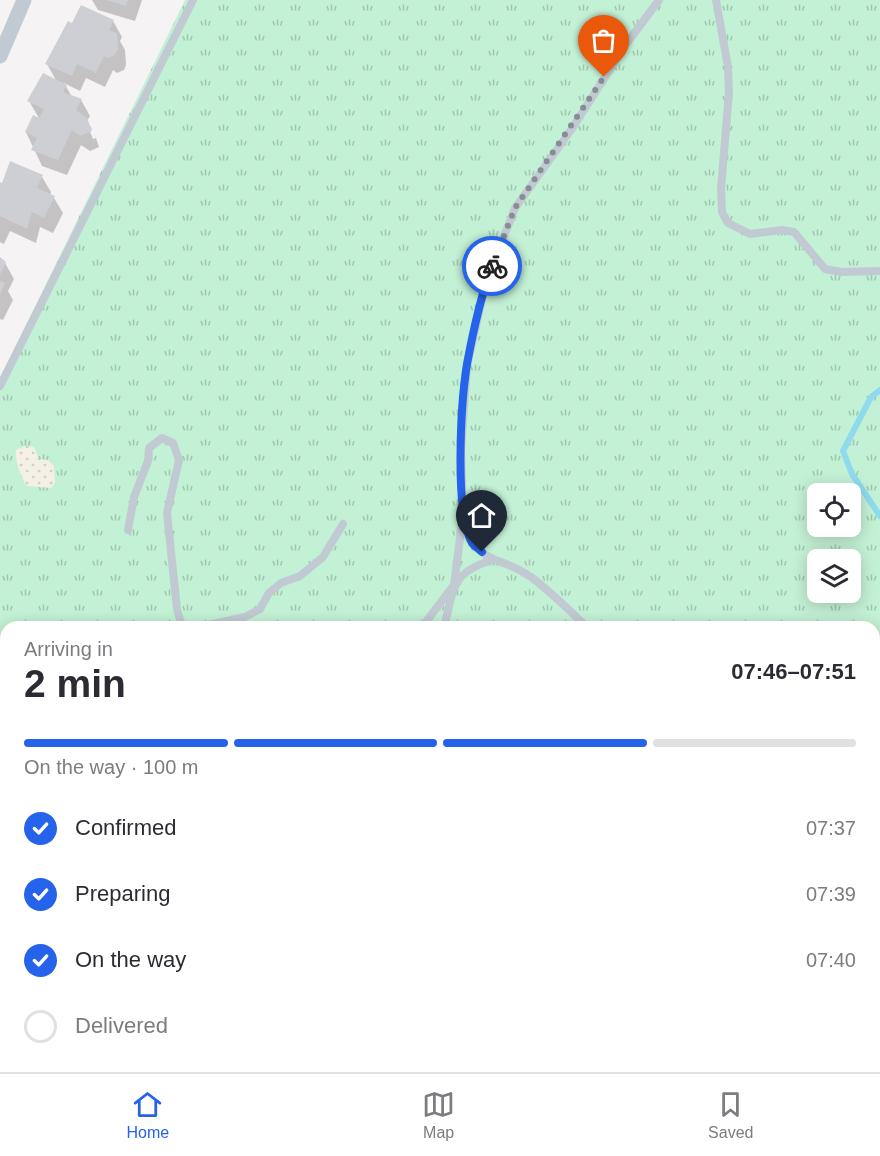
<!DOCTYPE html>
<meta charset="utf-8">
<style>
body{margin:0;font-family:Helvetica,sans-serif;background:#f2f2f3;color:#2b2b33;height:100vh;display:flex;flex-direction:column;font-size:22px;white-space:nowrap}
*{box-sizing:border-box;margin:0}
p{font-size:20px;color:#7c7c81}
.icon{flex:none;width:33px;height:33px;fill:none;stroke:currentColor;stroke-width:2;stroke-linecap:round;stroke-linejoin:round}
.map{position:relative;flex:1;overflow:hidden}
.details{position:absolute;left:0px;top:621px;width:880px;height:452px;display:flex;flex-direction:column;background:#fff;border-radius:18px 18px 0 0;box-shadow:0 3px 15px #0003}
.details>*{flex:none}
.tools{position:absolute;left:807px;top:483px;display:grid;gap:12px}
.tools a{display:grid;place-items:center;width:54px;height:54px;border-radius:9px;background:#fff;box-shadow:0 3px 15px #0003;font-size:30px}
.pin{position:absolute;display:grid;place-items:center;width:51px;height:51px;color:#fff;margin:-62px -26px;border-radius:50% 50% 50% 0;rotate:-45deg;box-shadow:0 0 6px #0007}
.pin .icon{rotate:45deg}
.courier{position:absolute;display:grid;place-items:center;width:60px;height:60px;margin:-30px;border:4px solid #2563eb;border-radius:50%;background:#fff;color:#222;box-shadow:0 2px 8px #0007}
.headline em{font-style:normal;font-weight:800}
.headline div{display:flex;flex-direction:column-reverse}
.headline{display:flex;align-items:center;justify-content:space-between;height:102px;padding:0 24px}
h1{font-size:39px;font-weight:800;line-height:45px}
.bar{display:grid;grid-template-columns:repeat(4,1fr);gap:9px 6px;align-content:center;height:72px;padding:0 24px}
.bar i{height:8px;border-radius:4px;background:#e1e1e2}
.bar .selected{background:#2563eb}
.bar p{grid-column:span 4}
ol{padding:0 24px;list-style:none}
li{display:flex;align-items:center;gap:18px;height:66px}
li p{margin-inline-start:auto}
li .icon{padding:6px;border-radius:50%;background:#2563eb;color:#fff;stroke-width:4}
li:last-child{color:#7c7c81}
li i{width:33px;height:33px;border:3px solid #e1e1e2;border-radius:50%}
.dock{display:flex;justify-content:space-around;align-items:center;height:84px;border-top:2px solid #e1e1e2;background:#fff;font-size:16px;color:#7c7c81}
.dock a{display:grid;justify-items:center;gap:3px}
.dock .selected{color:#2563eb}
.map>svg:first-child{display:block}
.grass{fill:url(#grass-tufts);fill-rule:evenodd}
.sand{fill:url(#sand-dots)}
.shadow{fill:#0003}
.lines{fill:none;stroke-linecap:round;stroke-linejoin:round}
.stream{stroke:#90daee;stroke-width:6}
.building{fill:#cdcfd5}
.service{stroke:#c1cad2;stroke-width:8}
.minor{stroke:#c1cad2;stroke-width:15}
.done{stroke:#868d94;stroke-width:6;stroke-dasharray:0 10.8}
.route{stroke:#2563eb;stroke-width:8}
</style>
<div class="map">
<svg width="880" height="1072" viewBox="0 0 880 1072">
<defs>
<pattern id="grass-tufts" width="24" height="20" patternUnits="userSpaceOnUse" patternTransform="scale(1.5)"><rect width="24" height="20" fill="#c3f1d5"/><path d="M3 7l-1-3M5 7V3M7 7l1-3M15 17l-1-3M17 17v-4M19 17l1-3" fill="none" stroke="#a0c6b0"/></pattern>
<pattern id="sand-dots" width="8" height="8" patternUnits="userSpaceOnUse" patternTransform="scale(1.5)"><rect width="8" height="8" fill="#f5f0e5"/><path d="M2 2h.1M6 6h.1" fill="none" stroke="#d4d0c7" stroke-width="1.8" stroke-linecap="round"/></pattern>
</defs>
<rect width="100%" height="100%" fill="#f5f3f3"/>
<path class="grass" d="M 185,0 L 880,0 L 880,1072 L 0,1072 L 0,378 ZM 818,494 L 850,494 L 850,526 L 818,526 ZM 818,560 L 850,560 L 850,592 L 818,592 ZM 6,627 L 874,627 L 874,1066 L 6,1066 Z"/>
<path class="sand" d="M 25,446 L 34,447 L 39,459 L 48,460 L 54,466 L 55,483 L 51,488 L 27,486 C 21,477 14,459 16,450 Z"/>
<path class="shadow" d="M 92,0 L 142,0 L 135,21 L 98,10 Z
M 113,21 L 122,37 L 120,41 L 125,50 L 126,65 L 124,70 L 117,73 L 113,70 L 105,87 L 86,78 L 80,91 L 64,83 L 72,97 L 81,100 L 90,116 L 87,121 L 92,129 L 89,129 L 93,139 L 96,138 L 94,133 L 95,135 L 99,147 L 90,151 L 81,145 L 67,175 L 42,166 L 26,132 L 40,120 L 29,101 L 57,82 L 47,64 L 73,25 Z
M 42,177 L 51,192 L 50,195 L 54,198 L 63,213 L 53,233 L 40,227 L 36,243 L 10,231 L 4,244 L 0,242 L 0,186 Z
M 0,260 L 5,263 L 14,279 L 8,291 L 13,300 L 3,320 L 0,319 Z"/>
<g class="lines">
<path class="stream" d="M 880,390 L 871,397 L 843,451 L 852,474 L 880,516
M 874,701 L 880,698
M 613,1072 L 619,1066"/>
</g>
<path class="building" d="M 106,0 L 128,0 L 126,6 Z
M 81,5 L 114,20 L 109,30 L 117,33 L 118,49 L 115,55 L 108,58 L 104,56 L 96,73 L 77,64 L 72,76 L 45,64 L 68,21 L 72,23 Z
M 43,73 L 67,85 L 63,92 L 82,99 L 76,110 L 87,118 L 92,131 L 80,136 L 72,130 L 58,160 L 31,150 L 37,138 L 25,132 L 33,115 L 39,118 L 44,109 L 27,101 Z
M 10,161 L 43,175 L 37,188 L 55,196 L 44,218 L 32,212 L 27,229 L 0,216 L 0,182 L 2,183 Z
M 0,257 L 6,262 L 0,275 Z
M 0,281 L 5,283 L 0,295 Z"/>
<g class="lines">
<path class="service" d="M 716,0 L 728,67 L 729,92 L 721,189 L 722,212 L 728,223 L 750,234 L 782,230 L 794,232 L 825,269 L 842,272 L 880,271
M 0,386 L 193,0
M 464,519 C 481,570 495,552 531,577 C 551,592 569,610 587,627
M 128,530 L 134,497 L 148,461 L 149,448 L 162,438 L 173,443 L 179,460 L 167,513 L 177,609 L 181,623 L 188,627
M 199,627 L 245,617 L 260,609 L 269,593 L 281,583 L 300,576 L 323,557 L 343,524
M 422,627 L 454,585 L 463,515 L 461,450 L 467,366 L 485,286 L 515,208 L 571,130 L 627,43 L 659,0
M 444,627 C 454,590 450,573 492,560
M 874,891 L 880,889
M 874,948 L 880,941
M 874,1057 L 880,1065
M 511,1066 L 513,1072
M 47,1072 L 48,1066
M 424,1072 L 425,1066"/>
<path class="minor" d="M 0,56 L 24,0"/>
</g>
<g class="lines">
<path class="done" d="M 492,266 L 515,208 L 604,77"/>
<path class="route" d="M 482,552 C 479,549 474,546 472,543 C 454,512 461,401 467,364 C 473,332 480,297 492,266"/>
</g>
</svg>
<div class="tools">
<a><svg class="icon" aria-label="locate" viewBox="0 0 24 24"><circle cx="12" cy="12" r="6"/><path d="M12 2v4M12 18v4M2 12h4M18 12h4"/></svg></a>
<a><svg class="icon" aria-label="layers" viewBox="0 0 24 24"><path d="M12 4l9 5-9 5-9-5zM3 14l9 5 9-5"/></svg></a>
</div>
<div class="pin" style="left:604px;top:77px;background:#ea580c"><svg class="icon" aria-label="bag" viewBox="0 0 24 24"><path d="M5 8h14l-1 12H6zM9 8a3 3 0 0 1 6 0"/></svg></div>
<div class="pin" style="left:482px;top:552px;background:#1f2937"><svg class="icon" aria-label="home" viewBox="0 0 24 24"><path d="M3 11l9-7 9 7M6 9v11h12V9"/></svg></div>
<div class="courier" style="left:492px;top:266px"><svg class="icon" aria-label="bike" viewBox="0 0 24 24"><circle cx="6" cy="16" r="4"/><circle cx="18" cy="16" r="4"/><path d="M6 16l4-8h5l3 8M10 8l3 8H6M13 5h3"/></svg></div>
<section class="details">
<div class="headline"><div><h1>2 min</h1><p>Arriving in</p></div><em>07:46–07:51</em></div>
<div class="bar"><i class="selected"></i><i class="selected"></i><i class="selected"></i><i></i><p>On the way · 100 m</p></div>
<ol>
<li><svg class="icon" aria-label="check" viewBox="0 0 24 24"><path d="M5 12l5 5 9-10"/></svg>Confirmed<p>07:37</p></li>
<li><svg class="icon" aria-label="check" viewBox="0 0 24 24"><path d="M5 12l5 5 9-10"/></svg>Preparing<p>07:39</p></li>
<li><svg class="icon" aria-label="check" viewBox="0 0 24 24"><path d="M5 12l5 5 9-10"/></svg>On the way<p>07:40</p></li>
<li><i></i>Delivered</li>
</ol>
</section>
</div>
<nav class="dock">
<a class="selected"><svg class="icon" aria-label="home" viewBox="0 0 24 24"><path d="M3 11l9-7 9 7M6 9v11h12V9"/></svg>Home</a>
<a><svg class="icon" aria-label="map" viewBox="0 0 24 24"><path d="M3 6l6-2 6 2 6-2v14l-6 2-6-2-6 2zM9 4v14M15 6v14"/></svg>Map</a>
<a><svg class="icon" aria-label="saved" viewBox="0 0 24 24"><path d="M7 4h10v16l-5-4-5 4z"/></svg>Saved</a>
</nav>
